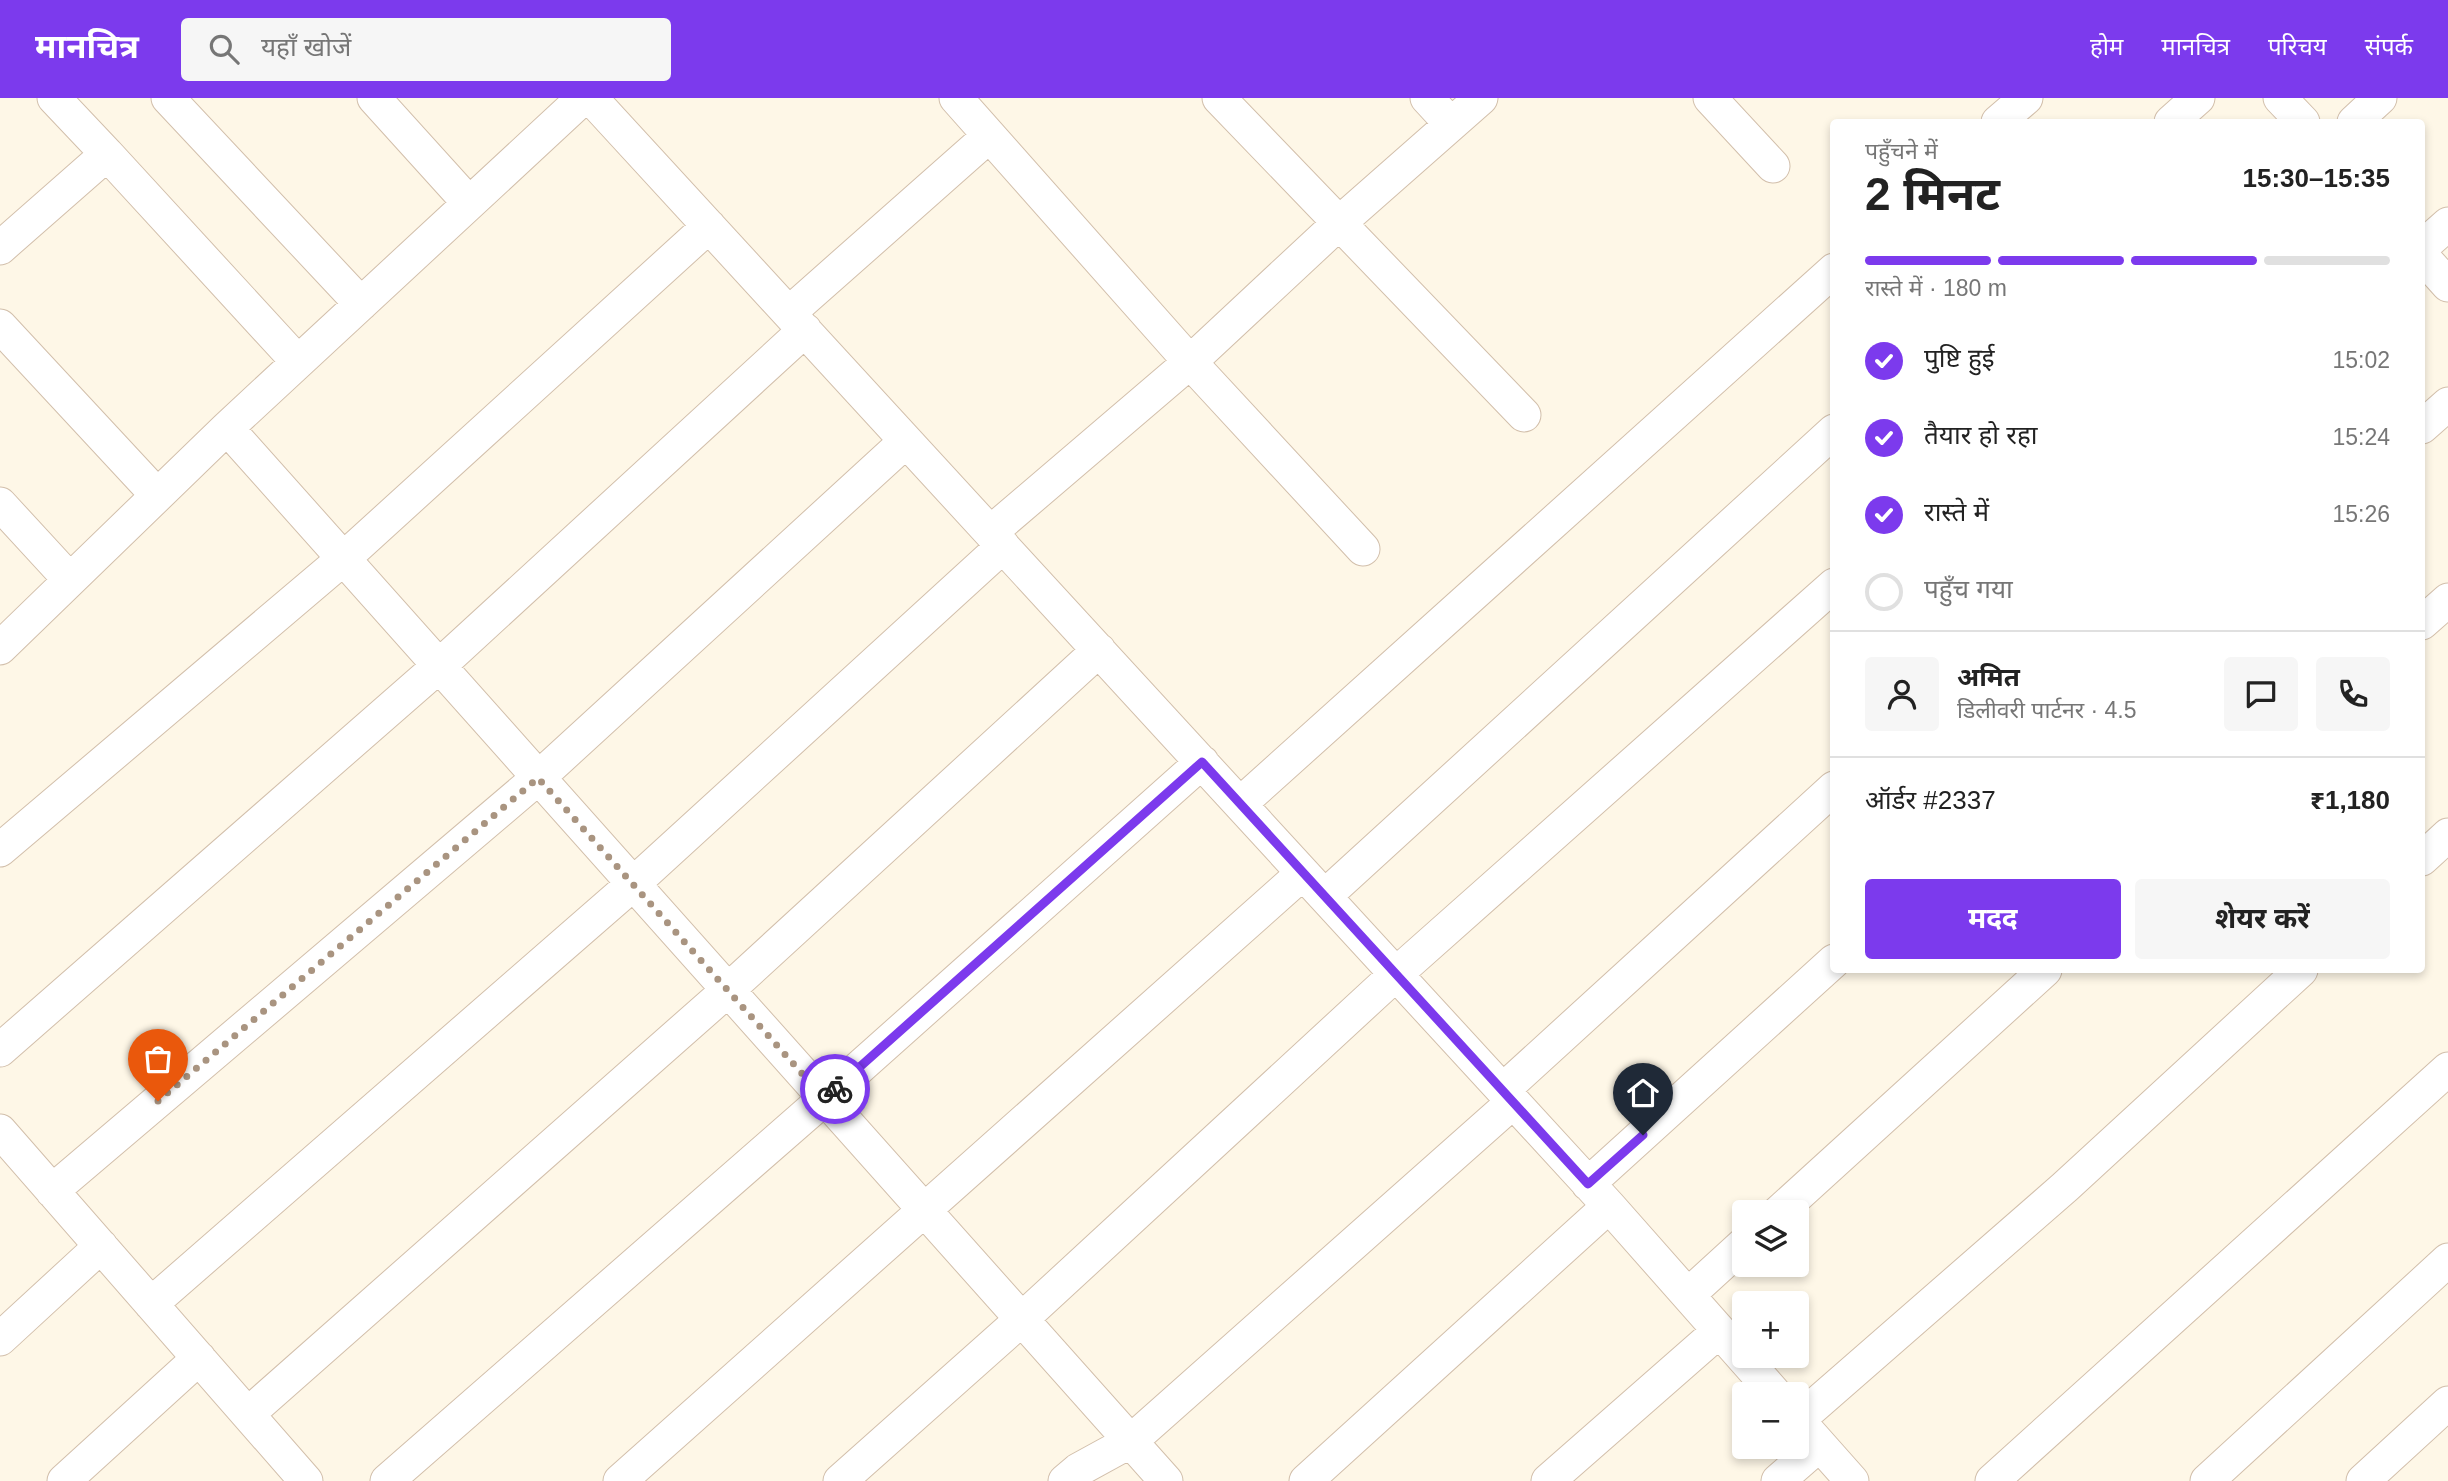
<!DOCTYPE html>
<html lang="hi">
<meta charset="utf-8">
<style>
body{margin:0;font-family:Helvetica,"Noto Sans Devanagari",sans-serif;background:#f6f6f6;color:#222;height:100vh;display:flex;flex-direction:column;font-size:26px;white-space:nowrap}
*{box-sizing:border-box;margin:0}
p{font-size:23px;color:#767676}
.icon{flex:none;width:38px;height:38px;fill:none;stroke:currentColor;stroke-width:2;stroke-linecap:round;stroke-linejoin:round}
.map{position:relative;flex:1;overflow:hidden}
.details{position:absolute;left:1830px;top:21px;width:595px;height:854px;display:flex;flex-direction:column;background:#fff;border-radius:7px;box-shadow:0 4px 10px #0003}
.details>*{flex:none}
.fabs{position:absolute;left:1732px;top:1102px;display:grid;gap:14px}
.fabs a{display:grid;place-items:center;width:77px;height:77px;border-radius:7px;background:#fff;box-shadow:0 4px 10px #0003;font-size:35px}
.pin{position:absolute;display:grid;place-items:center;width:60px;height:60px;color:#fff;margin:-72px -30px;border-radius:50% 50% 50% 0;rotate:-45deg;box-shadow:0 0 7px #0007}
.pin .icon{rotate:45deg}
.courier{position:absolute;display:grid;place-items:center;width:70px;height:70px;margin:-35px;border:5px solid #7c3aed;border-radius:50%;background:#fff;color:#222;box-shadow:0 2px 9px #0007}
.head em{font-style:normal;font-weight:700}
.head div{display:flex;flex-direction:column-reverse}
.head{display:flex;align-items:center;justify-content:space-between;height:119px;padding:0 35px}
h1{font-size:46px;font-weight:700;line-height:52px}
.bar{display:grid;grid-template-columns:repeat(4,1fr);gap:10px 7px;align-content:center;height:84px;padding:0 35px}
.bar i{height:9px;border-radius:5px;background:#e0e0e0}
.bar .selected{background:#7c3aed}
.bar p{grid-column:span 4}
.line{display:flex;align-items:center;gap:18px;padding:0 35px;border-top:2px solid #e0e0e0}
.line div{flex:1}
.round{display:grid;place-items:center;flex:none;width:74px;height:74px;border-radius:7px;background:#f6f6f6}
ol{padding:0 35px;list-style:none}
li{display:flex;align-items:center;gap:21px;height:77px}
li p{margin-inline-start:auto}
li .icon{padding:7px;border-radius:50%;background:#7c3aed;color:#fff;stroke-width:4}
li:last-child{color:#767676}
li i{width:38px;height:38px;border:4px solid #e0e0e0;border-radius:50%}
.cta{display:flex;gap:14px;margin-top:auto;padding:14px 35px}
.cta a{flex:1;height:80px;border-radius:7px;background:#7c3aed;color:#fff;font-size:28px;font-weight:700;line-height:80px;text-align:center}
.cta a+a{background:#f6f6f6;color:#222}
header{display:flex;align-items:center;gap:42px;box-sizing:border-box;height:98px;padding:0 35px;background:#7c3aed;color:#fff}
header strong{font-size:33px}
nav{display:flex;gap:38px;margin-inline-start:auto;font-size:24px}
.search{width:490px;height:63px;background:#f6f6f6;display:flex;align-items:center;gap:18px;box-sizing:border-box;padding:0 24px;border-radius:7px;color:#767676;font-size:26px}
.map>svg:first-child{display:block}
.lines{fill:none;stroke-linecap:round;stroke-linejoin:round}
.street-casing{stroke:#d2bfab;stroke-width:35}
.street{stroke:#fff;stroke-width:33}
.done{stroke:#a99480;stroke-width:7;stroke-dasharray:0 12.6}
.route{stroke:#7c3aed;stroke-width:9}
</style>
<header>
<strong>मानचित्र</strong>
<div class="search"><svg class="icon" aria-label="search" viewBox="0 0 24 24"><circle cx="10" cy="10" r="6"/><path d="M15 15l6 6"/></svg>यहाँ खोजें</div>
<nav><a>होम</a><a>मानचित्र</a><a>परिचय</a><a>संपर्क</a></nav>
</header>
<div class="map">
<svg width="2448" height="1383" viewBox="0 0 2448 1383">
<rect width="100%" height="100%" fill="#fef7e7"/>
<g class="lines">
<defs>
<path id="street" d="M 168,0 L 361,206
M 374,0 L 469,105
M 591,0 L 1609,1108 L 1776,1297
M 956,0 L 1190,264 L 1363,451
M 1219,0 L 1524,317
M 1427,0 L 1451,26
M 1710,0 L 1773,68
M 2280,0 L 2303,24
M 1998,24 L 2026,0
M 2171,24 L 2198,0
M 2354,24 L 2380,0
M 107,56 L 298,264
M 2422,149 L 2448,126
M 0,150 L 107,56 L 54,0
M 2422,158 L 2448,187
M 789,215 L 989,38
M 0,228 L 157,397
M 2422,329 L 2448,306
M 227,330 L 1166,1383
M 0,406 L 70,482
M 991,434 L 1190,264 L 1338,126 L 1481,0
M 2422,525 L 2448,502
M 0,550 L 227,330 L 583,0
M 1240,706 L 1834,172
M 0,752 L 343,461 L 709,128
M 2422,761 L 2448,737
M 1325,798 L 1834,333
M 0,952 L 439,568 L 805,232
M 1503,992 L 1834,690
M 0,1033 L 306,1383
M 1588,1086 L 1834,863
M 52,1093 L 538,680 L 906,343
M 1778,1115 L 2045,872
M 1688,1197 L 1745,1145
M 151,1206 L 633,786 L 1003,448
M 0,1241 L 101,1148
M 248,1316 L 728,892 L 1099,552
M 1797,1321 L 1852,1383
M 1798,1322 L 2065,1089 L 2301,872
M 64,1383 L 199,1260
M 387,1383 L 824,1001 L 1202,664
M 620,1383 L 1303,775
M 840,1383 L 1022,1221 L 1396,876 L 1834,487
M 1065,1383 L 1078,1372 L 1131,1343 L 1513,1004
M 1306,1383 L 1609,1108
M 1548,1383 L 1719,1233
M 1778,1383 L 1819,1347
M 1992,1383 L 2448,971
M 2207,1383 L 2448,1162
M 2363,1383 L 2448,1305"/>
</defs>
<use href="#street" class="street-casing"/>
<use href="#street" class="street"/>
</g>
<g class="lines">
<path class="done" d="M 158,1003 L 538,680 L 824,1000 L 835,991"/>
<path class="route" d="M 835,991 L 1202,664 L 1588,1086 L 1643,1037"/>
</g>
</svg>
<div class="fabs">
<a><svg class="icon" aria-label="layers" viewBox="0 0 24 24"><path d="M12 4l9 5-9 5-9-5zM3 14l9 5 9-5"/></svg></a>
<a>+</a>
<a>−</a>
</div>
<div class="pin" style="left:158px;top:1003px;background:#ea580c"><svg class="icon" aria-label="bag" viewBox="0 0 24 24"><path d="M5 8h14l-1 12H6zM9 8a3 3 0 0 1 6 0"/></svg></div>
<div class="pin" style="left:1643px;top:1037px;background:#1f2937"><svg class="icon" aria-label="home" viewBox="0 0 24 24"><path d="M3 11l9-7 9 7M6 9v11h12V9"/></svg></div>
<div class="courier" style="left:835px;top:991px"><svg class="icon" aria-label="bike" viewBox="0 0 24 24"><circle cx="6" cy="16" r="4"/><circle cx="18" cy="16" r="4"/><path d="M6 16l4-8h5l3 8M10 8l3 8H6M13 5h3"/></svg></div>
<section class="details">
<div class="head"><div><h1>2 मिनट</h1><p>पहुँचने में</p></div><em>15:30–15:35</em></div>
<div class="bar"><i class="selected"></i><i class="selected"></i><i class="selected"></i><i></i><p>रास्ते में · 180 m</p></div>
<ol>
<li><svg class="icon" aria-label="check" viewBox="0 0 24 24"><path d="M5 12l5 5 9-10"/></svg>पुष्टि हुई<p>15:02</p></li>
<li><svg class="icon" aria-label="check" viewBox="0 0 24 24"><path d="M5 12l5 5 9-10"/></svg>तैयार हो रहा<p>15:24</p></li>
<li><svg class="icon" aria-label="check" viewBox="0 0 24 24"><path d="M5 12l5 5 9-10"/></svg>रास्ते में<p>15:26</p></li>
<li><i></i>पहुँच गया</li>
</ol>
<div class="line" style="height:126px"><a class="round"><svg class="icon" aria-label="person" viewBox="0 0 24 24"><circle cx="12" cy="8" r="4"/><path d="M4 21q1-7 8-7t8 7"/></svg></a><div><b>अमित</b><p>डिलीवरी पार्टनर · 4.5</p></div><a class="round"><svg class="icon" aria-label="chat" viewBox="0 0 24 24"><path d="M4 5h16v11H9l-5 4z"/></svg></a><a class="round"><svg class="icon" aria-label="phone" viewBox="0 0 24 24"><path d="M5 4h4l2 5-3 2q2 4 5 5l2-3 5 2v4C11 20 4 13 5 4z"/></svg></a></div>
<div class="line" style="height:91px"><div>ऑर्डर #2337</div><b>₹1,180</b></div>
<div class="cta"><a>मदद</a><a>शेयर करें</a></div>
</section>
</div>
